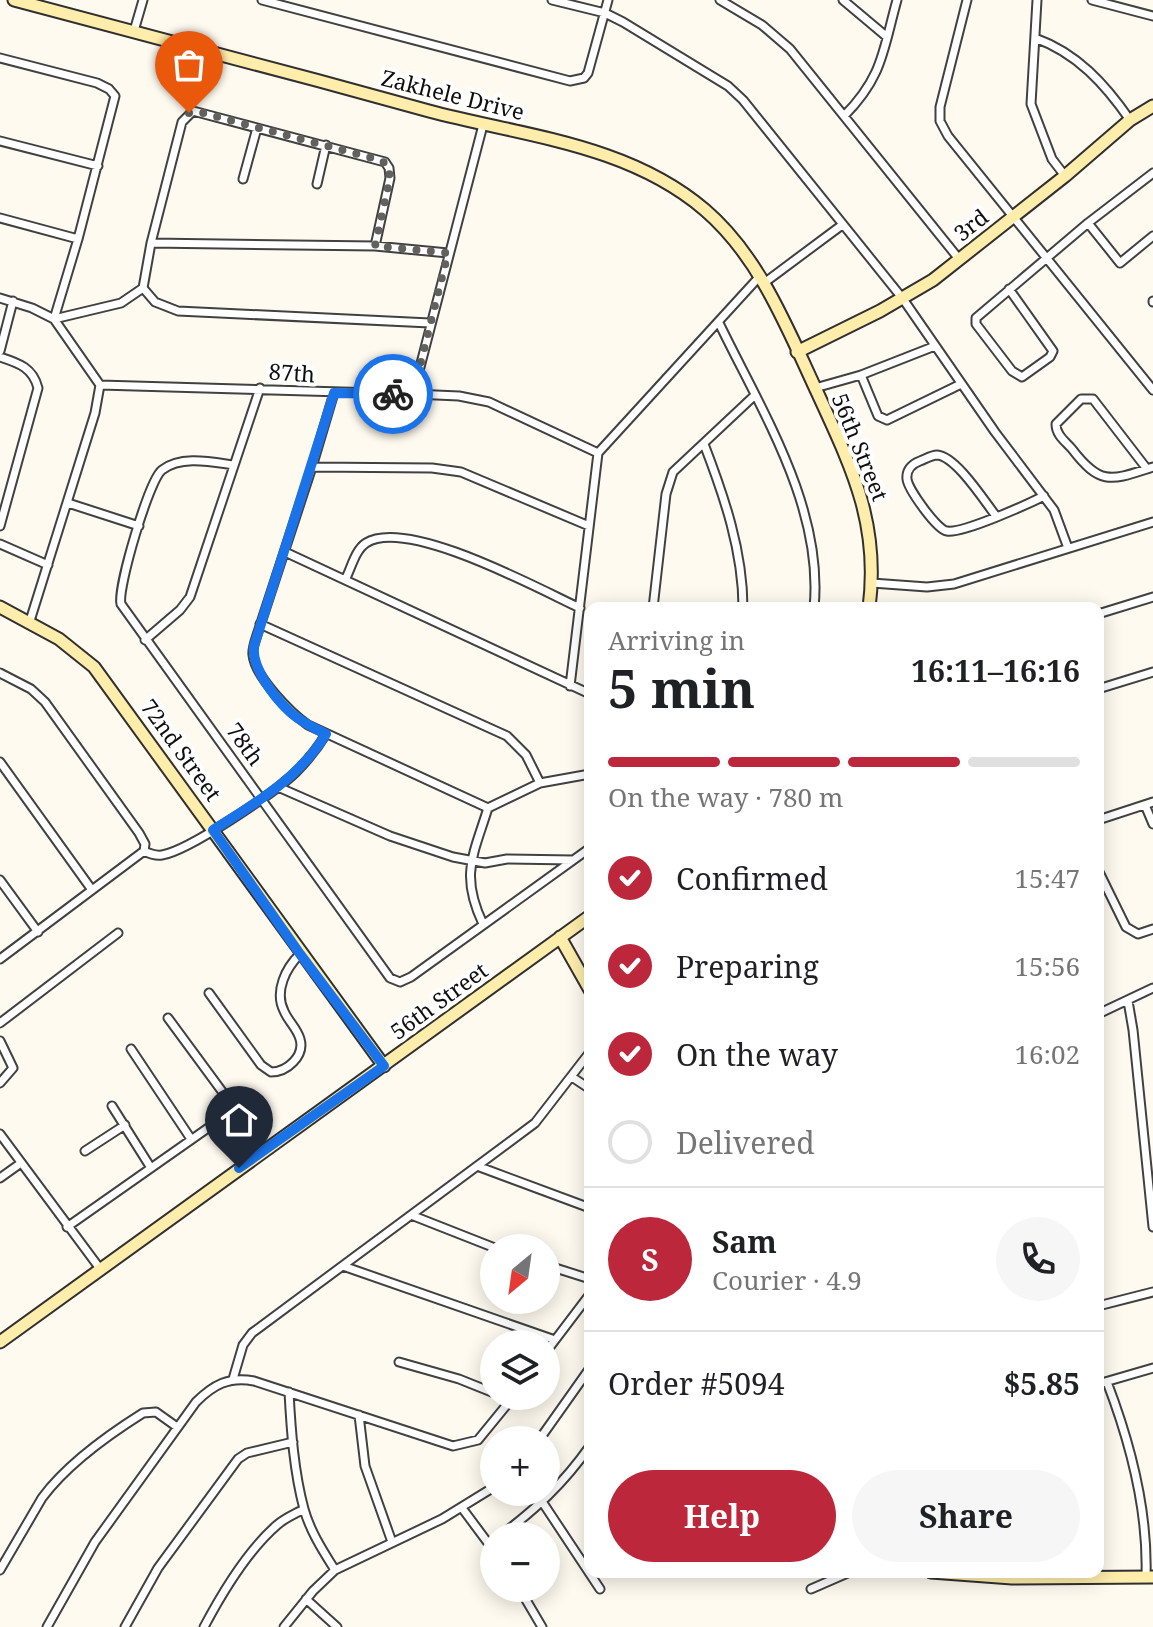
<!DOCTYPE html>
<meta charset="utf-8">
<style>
body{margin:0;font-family:"Noto Serif",serif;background:#f6f6f6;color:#202124;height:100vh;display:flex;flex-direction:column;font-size:30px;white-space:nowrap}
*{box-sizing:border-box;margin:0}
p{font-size:26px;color:#757577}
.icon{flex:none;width:44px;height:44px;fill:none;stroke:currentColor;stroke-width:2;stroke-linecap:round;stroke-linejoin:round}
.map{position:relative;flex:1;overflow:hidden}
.panel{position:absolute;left:584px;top:602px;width:520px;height:976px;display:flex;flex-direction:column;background:#fff;border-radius:16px;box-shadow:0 4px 20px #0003}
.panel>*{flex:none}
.needle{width:52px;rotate:209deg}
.fabs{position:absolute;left:480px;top:1234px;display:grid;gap:16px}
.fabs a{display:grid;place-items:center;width:80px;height:80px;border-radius:50%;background:#fff;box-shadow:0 4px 20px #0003;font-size:40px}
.pin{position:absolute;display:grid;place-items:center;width:68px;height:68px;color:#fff;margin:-82px -34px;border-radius:50% 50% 50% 0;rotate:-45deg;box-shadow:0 0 8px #0007}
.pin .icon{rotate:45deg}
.courier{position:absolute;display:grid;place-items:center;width:80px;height:80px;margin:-40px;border:6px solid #1a73e8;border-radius:50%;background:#fff;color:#222;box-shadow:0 2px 10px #0007}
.overview em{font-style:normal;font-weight:700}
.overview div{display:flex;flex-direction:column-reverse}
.overview{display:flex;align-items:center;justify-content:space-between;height:136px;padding:0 24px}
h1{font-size:52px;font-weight:700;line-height:60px}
.bar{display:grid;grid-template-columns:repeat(4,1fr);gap:12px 8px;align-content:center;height:96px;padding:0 24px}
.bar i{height:10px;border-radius:6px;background:#e0e0e0}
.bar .active{background:#bd273b}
.bar p{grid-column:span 4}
.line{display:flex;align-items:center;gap:20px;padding:0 24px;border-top:2px solid #e0e0e0}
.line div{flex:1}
.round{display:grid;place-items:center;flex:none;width:84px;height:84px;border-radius:42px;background:#f6f6f6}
ol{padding:0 24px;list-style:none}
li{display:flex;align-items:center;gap:24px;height:88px}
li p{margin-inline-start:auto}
li .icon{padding:8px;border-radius:50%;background:#bd273b;color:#fff;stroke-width:4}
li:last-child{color:#757577}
li i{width:44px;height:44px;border:4px solid #e0e0e0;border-radius:50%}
.cta{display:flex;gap:16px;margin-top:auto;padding:16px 24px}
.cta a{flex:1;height:92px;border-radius:48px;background:#bd273b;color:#fff;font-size:32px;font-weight:700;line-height:92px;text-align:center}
.cta a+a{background:#f6f6f6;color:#202124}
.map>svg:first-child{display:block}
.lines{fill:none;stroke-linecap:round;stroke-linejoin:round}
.street-casing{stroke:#414141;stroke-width:11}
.secondary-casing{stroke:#303030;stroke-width:15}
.street{stroke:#fff;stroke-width:7}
.secondary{stroke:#feedab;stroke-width:11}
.done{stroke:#62615d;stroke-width:8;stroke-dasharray:0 14.4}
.route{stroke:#1a73e8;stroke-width:10}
.labels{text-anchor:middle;stroke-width:8;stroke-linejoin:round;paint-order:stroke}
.street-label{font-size:22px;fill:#0e0e0e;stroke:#fff}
</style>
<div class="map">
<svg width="1153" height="1627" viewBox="0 0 1153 1627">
<rect width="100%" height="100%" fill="#fffaef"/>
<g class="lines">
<defs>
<path id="street" d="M 262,0 L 570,81 L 584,78 L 588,73 L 608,0
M 552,0 L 605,13 L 623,22 L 728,86 L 743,100 L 903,299 L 995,432 L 1054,510 L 1068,548
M 720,0 L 762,25 L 790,49 L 959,259
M 843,0 L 887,37
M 967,0 L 940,107 L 940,121 L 948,136 L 1153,390
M 1037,0 L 1031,104 L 1052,159 L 1065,176
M 1092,0 L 1153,16
M 134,31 L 143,0
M 1035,38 C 1077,53 1105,84 1130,120
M 0,58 L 97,83 L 109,89 L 115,96 L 78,239 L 54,319
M 844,116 C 883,77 883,50 897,0
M 0,141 L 98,166
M 243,179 L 257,128
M 317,184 L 326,145
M 0,218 L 78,239
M 1088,223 L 1120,263 L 1153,236
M 151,243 L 375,246 L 448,253
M 375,246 L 390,178 L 389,168 L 385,162 L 193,111 L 182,122 L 151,243 L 143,288 L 155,302 L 178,311 L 430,323
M 764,283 L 842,225
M 1009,289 L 1053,351 L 1050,357 L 1022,377 L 1012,371 L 976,324 L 976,318 L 1088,223 L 1153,173
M 0,298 L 32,308 L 54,319 L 100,385
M 1153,301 L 1153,302
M 54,319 L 121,303 L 143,288
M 719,323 C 761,410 824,508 814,608
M 0,351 L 13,301
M 0,357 C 19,363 33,368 38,388 L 0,526
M 861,375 L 878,416 L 887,420 L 961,384
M 100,385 L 413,394 L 459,396 L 489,402 L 598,453
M 815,388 L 861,375 L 935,346
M 334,393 L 312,467 L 257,635 C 255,641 252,649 253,655 C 255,677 291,713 308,725 L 488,808
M 413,394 L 483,125
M 704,444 C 724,496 743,551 743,608
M 598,453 L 760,276
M 234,465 C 212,462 181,455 162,470 C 149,480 117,589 121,604 L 390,978 L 400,982 L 411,977 L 590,848
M 312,467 L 432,468 L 461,472 L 589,526
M 1147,469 L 1093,399 L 1081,399 L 1056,424 C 1056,435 1065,441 1072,449 C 1101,487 1112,480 1153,467
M 68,503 L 139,526
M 996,516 C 985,502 956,456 937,455 C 932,455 925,459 920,461 C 912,464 906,470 907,479 C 908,489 937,530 947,531 C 962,534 1028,504 1044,496
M 0,544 L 48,565
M 285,552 L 590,694
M 345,580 C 351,569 355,550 366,543 C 407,517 539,589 580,608
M 872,583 L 927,587 L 954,584 L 1153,522
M 653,608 L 666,494 L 673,472 L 754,396
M 1098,614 L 1153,597
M 29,624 L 95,413 L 100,385
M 260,624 L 507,736 L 526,755 L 540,783
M 145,640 L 180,610 L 190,597 L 260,388
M 0,673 L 31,689 L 45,702 L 139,833 L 145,844 L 144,851
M 570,686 L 598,453
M 1098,689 L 1153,672
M 0,762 L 92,890
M 278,787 L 390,836 L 453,857 L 485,863 L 507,859 L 573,860
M 1145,805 L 1153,824
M 1098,820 L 1153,802
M 144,851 C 150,854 155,856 162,855 C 188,851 274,793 295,773 C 307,761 317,749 326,734
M 1098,870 L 1126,927 L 1138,934 L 1153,929
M 0,880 L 38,932
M 483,924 C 460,875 473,856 488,808 L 540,783 L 590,774
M 0,959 L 144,851
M 209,993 L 261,1065 L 271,1072 C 287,1072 305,1056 300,1039 C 297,1028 288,1021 284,1011 C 274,991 286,968 300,954
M 1128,1001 L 1133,1030 L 1153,1227
M 1098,1014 L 1153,988
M 0,1023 L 118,933
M 0,1041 L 13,1068 L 0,1083
M 131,1049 L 191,1139
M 572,1077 L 590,1089
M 112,1106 L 151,1168
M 0,1134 L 101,1270
M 85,1151 L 125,1125
M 477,1166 L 590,1208
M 0,1178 L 21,1163
M 411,1215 L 495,1248
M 67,1227 L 235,1109 L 168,1018
M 546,1265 L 590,1279
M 343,1266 L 555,1340
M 1098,1306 L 1153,1292
M 546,1352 L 590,1294
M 399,1362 L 459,1379 L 494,1393
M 233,1379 L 243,1345 L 252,1333 L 535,1123 L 590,1052
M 1107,1382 C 1130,1442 1148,1512 1146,1576
M 1098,1384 L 1153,1368
M 289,1392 C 291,1430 294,1472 304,1509 C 310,1531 323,1551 335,1570
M 359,1415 L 365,1466 L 392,1542
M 539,1440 L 590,1368
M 543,1503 L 600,1589
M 462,1508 L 494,1551
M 500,1536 C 537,1508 563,1484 590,1446
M 0,1570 L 42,1498 C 67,1464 108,1435 143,1413 L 156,1412 L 177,1427
M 519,1588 L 542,1627
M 811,1589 L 850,1572
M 306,1599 L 337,1627
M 47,1627 L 95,1542 L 196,1402 C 213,1385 229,1376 254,1381 L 453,1446 L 478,1440 L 514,1396
M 125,1627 L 158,1568 L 238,1459 L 247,1453 L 293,1442
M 204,1627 C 222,1593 248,1550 277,1525 C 285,1518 295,1514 304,1509
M 284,1627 L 313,1591 L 335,1570 L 442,1519 L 494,1487"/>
<path id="secondary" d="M 14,0 C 153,36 291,73 429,111 C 523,136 628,144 705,210 C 760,257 788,330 818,394 C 852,468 880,524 869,608
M 797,352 L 880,311 L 933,280 L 1065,176 L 1130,120 L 1153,106
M 0,607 L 59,639 L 94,667 L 384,1066
M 560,937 L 590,990
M 0,1342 L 590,916
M 931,1572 L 1012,1578 L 1153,1577"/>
</defs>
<use href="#street" class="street-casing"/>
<use href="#secondary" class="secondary-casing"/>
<use href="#street" class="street"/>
<use href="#secondary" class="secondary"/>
</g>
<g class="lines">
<path class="done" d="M 189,113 L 199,112 L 380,160 L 388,165 L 390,178 L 375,246 L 448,253 L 413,394 L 393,394"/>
<path class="route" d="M 239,1168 L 384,1066 L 300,954 L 213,830 C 256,803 299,778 326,734 C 314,728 299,721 289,711 C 274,697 251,667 254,646 L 334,393 L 393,394"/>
</g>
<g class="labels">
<g class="street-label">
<text transform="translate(453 95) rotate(14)" y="8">Zakhele Drive</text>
<text transform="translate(971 225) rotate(-38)" y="8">3rd</text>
<text transform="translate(292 373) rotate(4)" y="8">87th</text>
<text transform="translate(860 447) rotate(68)" y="8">56th Street</text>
<text transform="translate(245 744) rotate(54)" y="8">78th</text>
<text transform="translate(181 750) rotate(54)" y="8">72nd Street</text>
<text transform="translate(439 1001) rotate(-36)" y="8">56th Street</text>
</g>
</g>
</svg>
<div class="fabs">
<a><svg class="needle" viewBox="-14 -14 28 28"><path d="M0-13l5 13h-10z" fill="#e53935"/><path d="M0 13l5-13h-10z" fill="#757577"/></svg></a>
<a><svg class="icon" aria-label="layers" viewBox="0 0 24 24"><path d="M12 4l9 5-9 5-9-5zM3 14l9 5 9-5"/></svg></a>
<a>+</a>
<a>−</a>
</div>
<div class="pin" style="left:189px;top:113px;background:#ea580c"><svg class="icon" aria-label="bag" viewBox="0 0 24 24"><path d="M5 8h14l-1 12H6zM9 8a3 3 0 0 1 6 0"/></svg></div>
<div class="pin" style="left:239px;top:1168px;background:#1f2937"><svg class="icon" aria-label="home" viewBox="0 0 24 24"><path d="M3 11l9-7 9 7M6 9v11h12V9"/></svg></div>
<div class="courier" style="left:393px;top:394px"><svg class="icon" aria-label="bike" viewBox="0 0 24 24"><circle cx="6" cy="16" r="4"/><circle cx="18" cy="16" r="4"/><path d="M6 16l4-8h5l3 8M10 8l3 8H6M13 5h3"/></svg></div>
<section class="panel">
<div class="overview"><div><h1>5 min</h1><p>Arriving in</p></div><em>16:11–16:16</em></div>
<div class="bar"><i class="active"></i><i class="active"></i><i class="active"></i><i></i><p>On the way · 780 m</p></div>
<ol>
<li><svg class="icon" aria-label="check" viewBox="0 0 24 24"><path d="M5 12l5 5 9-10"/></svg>Confirmed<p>15:47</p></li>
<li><svg class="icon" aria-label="check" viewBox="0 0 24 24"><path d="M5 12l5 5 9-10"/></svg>Preparing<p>15:56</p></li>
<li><svg class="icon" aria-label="check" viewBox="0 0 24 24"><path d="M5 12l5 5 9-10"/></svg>On the way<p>16:02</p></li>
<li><i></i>Delivered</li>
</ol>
<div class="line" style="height:144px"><b class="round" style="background:#bd273b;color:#fff">S</b><div><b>Sam</b><p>Courier · 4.9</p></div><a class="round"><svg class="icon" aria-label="phone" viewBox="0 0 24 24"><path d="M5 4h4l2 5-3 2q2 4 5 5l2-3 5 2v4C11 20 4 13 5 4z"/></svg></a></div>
<div class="line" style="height:104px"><div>Order #5094</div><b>$5.85</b></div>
<div class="cta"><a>Help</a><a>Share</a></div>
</section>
</div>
